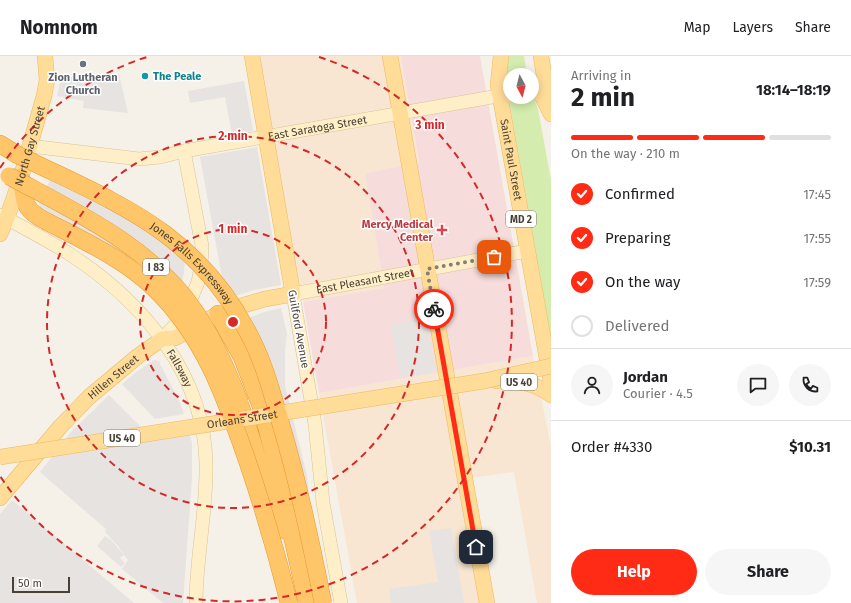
<!DOCTYPE html>
<meta charset="utf-8">
<style>
body{margin:0;font-family:"Fira Sans",sans-serif;background:#f6f6f6;color:#202124;height:100vh;display:flex;flex-direction:column;font-size:15px;white-space:nowrap}
*{box-sizing:border-box;margin:0}
p{font-size:13px;color:#757577}
.icon{flex:none;width:22px;height:22px;fill:none;stroke:currentColor;stroke-width:2;stroke-linecap:round;stroke-linejoin:round}
.map{position:relative;flex:1;overflow:hidden}
.sheet{display:flex;flex-direction:column;background:#fff;width:300px}
.sheet>*{flex:none}
.needle{width:26px;rotate:173deg}
.controls{position:absolute;left:503px;top:12px;display:grid;gap:8px}
.controls a{display:grid;place-items:center;width:36px;height:36px;border-radius:50%;background:#fff;box-shadow:0 2px 10px #0003;font-size:20px}
.scale{position:absolute;left:12px;bottom:10px;width:58px;box-sizing:border-box;padding-left:4px;border:2px solid #494136;border-top:0;font-size:11px;line-height:14px;white-space:nowrap;color:#494136;-webkit-text-stroke:3px #fff;paint-order:stroke}
.pin{position:absolute;display:grid;place-items:center;width:34px;height:34px;color:#fff;margin:-17px;border-radius:8px;box-shadow:0 2px 6px #0006}
.courier{position:absolute;display:grid;place-items:center;width:40px;height:40px;margin:-20px;border:3px solid #ff2b15;border-radius:50%;background:#fff;color:#222;box-shadow:0 1px 5px #0007}
.overview em{font-style:normal;font-weight:700}
.overview div{display:flex;flex-direction:column-reverse}
.overview{display:flex;align-items:center;justify-content:space-between;height:68px;padding:0 20px}
h1{font-size:26px;font-weight:700;line-height:30px}
.bar{display:grid;grid-template-columns:repeat(4,1fr);gap:6px 4px;align-content:center;height:48px;padding:0 20px}
.bar i{height:5px;border-radius:3px;background:#e0e0e0}
.bar .current{background:#ff2b15}
.bar p{grid-column:span 4}
.line{display:flex;align-items:center;gap:10px;padding:0 20px;border-top:1px solid #e0e0e0}
.line div{flex:1}
.round{display:grid;place-items:center;flex:none;width:42px;height:42px;border-radius:21px;background:#f6f6f6}
ol{padding:0 20px;list-style:none}
li{display:flex;align-items:center;gap:12px;height:44px}
li p{margin-inline-start:auto}
li .icon{padding:4px;border-radius:50%;background:#ff2b15;color:#fff;stroke-width:4}
li:last-child{color:#757577}
li i{width:22px;height:22px;border:2px solid #e0e0e0;border-radius:50%}
.cta{display:flex;gap:8px;margin-top:auto;padding:8px 20px}
.cta a{flex:1;height:46px;border-radius:24px;background:#ff2b15;color:#fff;font-size:16px;font-weight:700;line-height:46px;text-align:center}
.cta a+a{background:#f6f6f6;color:#202124}
header{display:flex;align-items:center;gap:24px;box-sizing:border-box;height:56px;padding:0 20px;background:#fff;border-bottom:1px solid #e0e0e0}
header strong{font-size:19px}
nav{display:flex;gap:22px;margin-inline-start:auto;font-size:14px}
main{display:flex;flex:1;min-height:0}
.map>svg:first-child{display:block}
.commercial{fill:#f8e6d2}
.medical{fill:#f6dddb}
.green{fill:#d4ecae}
.parking{fill:#e6e3e0}
.lines{fill:none;stroke-linecap:round;stroke-linejoin:round}
.secondary-casing{stroke:#d9c395;stroke-width:14}
.primary-casing{stroke:#edba5f;stroke-width:16}
.motorway-casing{stroke:#e99a2e;stroke-width:18}
.secondary{stroke:#ffefc8;stroke-width:13}
.primary{stroke:#ffdc97;stroke-width:15}
.motorway{stroke:#ffc569;stroke-width:17}
.primary-bridge-casing{stroke:#edba5f;stroke-width:16;stroke-linecap:butt}
.motorway-bridge-casing{stroke:#e99a2e;stroke-width:18;stroke-linecap:butt}
.primary-bridge{stroke:#ffdc97;stroke-width:15}
.motorway-bridge{stroke:#ffc569;stroke-width:17}
.done{stroke:#857f74;stroke-width:4;stroke-dasharray:0 7.2}
.route{stroke:#ff2b15;stroke-width:5}
.ring{fill:none;stroke:#d62828;stroke-width:2;stroke-dasharray:7 5}
.worship-dot{fill:#6b7280;stroke:#fff;stroke-width:1.5}
.culture-dot{fill:#0f9aa8;stroke:#fff;stroke-width:1.5}
.health-dot{fill:#e0444e;stroke:#fff;stroke-width:1.5}
.labels{text-anchor:middle;stroke-width:3;stroke-linejoin:round;paint-order:stroke}
.shield{fill:#fff;stroke:#807a72;stroke-width:1}
.shield-label{font-size:10px;font-weight:bold;fill:#494136}
.culture-label{font-size:11px;font-weight:bold;fill:#0d838f;stroke:#fff;text-anchor:start}
.worship-label{font-size:11px;font-weight:bold;fill:#5b616d;stroke:#fff}
.street-label{font-size:11px;fill:#494136;stroke:#fff}
.health-label{font-size:11px;font-weight:bold;fill:#be3a42;stroke:#fff;text-anchor:end}
.centre{fill:#d62828;stroke:#fff;stroke-width:2}
.ring-label{font-size:12px;text-anchor:middle;font-weight:bold;fill:#d62828;stroke:#fff;stroke-width:3;stroke-linejoin:round;paint-order:stroke}
</style>
<header>
<strong>Nomnom</strong>
<nav><a>Map</a><a>Layers</a><a>Share</a></nav>
</header>
<main>
<div class="map">
<svg width="551" height="547" viewBox="0 0 551 547">
<rect width="100%" height="100%" fill="#f5f1e8"/>
<path class="commercial" d="M 258,0 L 401,0 L 419,108 L 365,117 L 384,232 L 303,246 Z
M 533,300 L 551,391 L 551,547 L 537,547 L 514,416 L 470,422 L 493,547 L 357,547 L 319,337 Z"/>
<path class="medical" d="M 401,0 L 480,0 L 533,300 L 319,337 L 303,246 L 384,232 L 365,117 L 419,107 Z"/>
<path class="green" d="M 494,0 L 524,0 L 527,19 L 510,19 L 510,41 L 532,41 L 532,38 L 538,53 L 551,124 L 551,281 L 506,27 Z"/>
<path class="parking" d="M 119,18 L 128,57 L 83,52 L 84,45 L 57,40 L 61,23 L 78,20 L 79,25 Z
M 244,25 L 253,74 L 252,75 L 232,79 L 225,41 L 190,47 L 188,35 Z
M 257,91 L 281,229 L 254,234 L 226,243 L 200,101 Z
M 55,114 L 185,201 L 184,217 L 178,239 L 106,186 L 40,151 L 39,146 Z
M 281,252 L 287,278 L 285,293 L 285,330 L 307,420 L 312,466 L 231,269 L 264,256 Z
M 426,262 L 436,316 L 400,322 L 391,268 Z
M 154,304 L 159,305 L 160,308 L 179,344 L 184,358 L 155,363 L 122,328 L 136,316 Z
M 109,339 L 151,381 L 189,376 L 192,387 L 192,422 L 183,547 L 163,547 L 122,513 L 128,504 L 118,490 L 105,476 L 106,473 L 40,416 L 71,376 Z
M 12,444 L 134,547 L 0,547 L 0,458 Z
M 451,472 L 464,547 L 391,547 L 389,533 L 438,526 L 429,475 Z
M 105,480 L 111,484 L 124,499 L 120,502 L 125,507 L 121,511 L 97,490 Z"/>
<g class="lines">
<defs>
<g id="secondary">
<path id="s1" d="M 30,90 L 139,103 L 160,101 L 184,95 L 510,38"/>
<path id="s2" d="M 0,159 C 24,172 48,184 71,199 C 143,246 205,319 206,408 C 207,455 196,501 196,547"/>
<path d="M 162,283 L 178,266 L 187,253 L 198,226 L 201,211 L 202,190 L 184,95"/>
<path id="s3" d="M 341,547 L 323,447 L 315,368 L 293,238 L 527,195"/>
</g>
<g id="primary">
<path d="M 390,0 L 487,547"/>
<path id="s4" d="M 501,0 L 498,29 L 500,40 L 551,325"/>
<path d="M 541,0 L 546,32 L 551,42"/>
<path d="M 539,34 L 551,58"/>
<path id="s5" d="M 0,178 L 7,162 L 21,121 L 44,40 L 47,24 L 45,0"/>
<path d="M 497,325 C 518,325 534,326 551,339"/>
<path id="s6" d="M 0,442 L 60,371 L 89,341 L 138,300 L 162,283 L 175,282 L 218,258 L 244,249 L 265,243 L 293,238 L 252,0"/>
</g>
<path id="motorway" d="M 0,88 L 16,98
M 21,121 C 25,146 22,153 46,165
M 218,258 L 242,301 L 262,353 L 276,407 L 307,547
M 240,349 L 252,384 L 278,475"/>
</defs>
<use href="#secondary" class="secondary-casing"/>
<use href="#primary" class="primary-casing"/>
<use href="#motorway" class="motorway-casing"/>
<use href="#secondary" class="secondary"/>
<use href="#primary" class="primary"/>
<use href="#motorway" class="motorway"/>
<defs>
<g id="primary-bridge">
<path id="s7" d="M 0,401 L 484,325 L 551,310"/>
</g>
<g id="motorway-bridge">
<path id="s8" d="M 16,98 C 66,123 119,144 165,178 C 198,203 226,235 245,271 C 262,300 271,333 280,365 C 298,425 311,486 323,547"/>
<path d="M 9,120 C 77,157 149,189 194,254 C 214,283 227,314 240,347"/>
<path d="M 46,165 C 84,185 124,203 154,232 C 204,280 225,341 247,404 C 263,451 277,499 289,547"/>
</g>
</defs>
<use href="#primary-bridge" class="primary-bridge-casing"/>
<use href="#motorway-bridge" class="motorway-bridge-casing"/>
<use href="#primary-bridge" class="primary-bridge"/>
<use href="#motorway-bridge" class="motorway-bridge"/>
</g>
<g class="lines">
<path class="done" d="M 434,253 L 427,213 L 494,201"/>
<path class="route" d="M 434,253 L 476,491"/>
</g>
<g class="ring">
<circle cx="233" cy="266" r="93"/>
<circle cx="233" cy="266" r="186"/>
<path d="M0 112A279 279 0 0 1 147 1M319 1A279 279 0 1 1 0 420"/>
</g>
<circle class="worship-dot" cx="83" cy="8" r="4"/>
<circle class="culture-dot" cx="145" cy="20" r="4"/>
<path class="health-dot" d="M440 168h4v4h4v4h-4v4h-4v-4h-4v-4h4z"/>
<g class="labels">
<g class="shield">
<rect x="506" y="155" width="30" height="16" rx="3"/>
<rect x="143" y="203" width="26" height="16" rx="3"/>
<rect x="501" y="318" width="36" height="16" rx="3"/>
<rect x="104" y="374" width="36" height="16" rx="3"/>
</g>
<g class="shield-label">
<text x="521" y="167">MD 2</text>
<text x="156" y="215">I 83</text>
<text x="519" y="330">US 40</text>
<text x="122" y="386">US 40</text>
</g>
<g class="culture-label">
<text x="153" y="24">The Peale</text>
</g>
<g class="worship-label">
<text x="83" y="25">Zion Lutheran<tspan x="83" dy="13">Church</tspan></text>
</g>
<g class="street-label">
<text dy="4" stroke="none"><textPath href="#s1" startOffset="291">East Saratoga Street</textPath></text>
<text dy="4" stroke="none"><textPath href="#s5" startOffset="93">North Gay Street</textPath></text>
<text dy="4" stroke="none"><textPath href="#s4" startOffset="105">Saint Paul Street</textPath></text>
<text dy="4" stroke="none"><textPath href="#s8" startOffset="209">Jones Falls Expressway</textPath></text>
<text dy="4" stroke="none"><textPath href="#s3" startOffset="386">East Pleasant Street</textPath></text>
<text transform="translate(299 273) rotate(80)" y="4">Guilford Avenue</text>
<text dy="4" stroke="none"><textPath href="#s2" startOffset="240">Fallsway</textPath></text>
<text dy="4" stroke="none"><textPath href="#s6" startOffset="166">Hillen Street</textPath></text>
<text dy="4" stroke="none"><textPath href="#s7" startOffset="245">Orleans Street</textPath></text>
</g>
<g class="health-label">
<text x="433" y="172">Mercy Medical<tspan x="433" dy="13">Center</tspan></text>
</g>
</g>
<circle cx="233" cy="266" r="6" class="centre"/>
<g class="ring-label">
<text x="430" y="73">3 min</text>
<text x="233" y="84">2 min</text>
<text x="233" y="177">1 min</text>
</g>
</svg>
<div class="controls">
<a><svg class="needle" viewBox="-14 -14 28 28"><path d="M0-13l5 13h-10z" fill="#e53935"/><path d="M0 13l5-13h-10z" fill="#757577"/></svg></a>
</div>
<div class="scale">50 m</div>
<div class="pin" style="left:494px;top:201px;background:#ea580c"><svg class="icon" aria-label="bag" viewBox="0 0 24 24"><path d="M5 8h14l-1 12H6zM9 8a3 3 0 0 1 6 0"/></svg></div>
<div class="pin" style="left:476px;top:491px;background:#1f2937"><svg class="icon" aria-label="home" viewBox="0 0 24 24"><path d="M3 11l9-7 9 7M6 9v11h12V9"/></svg></div>
<div class="courier" style="left:434px;top:253px"><svg class="icon" aria-label="bike" viewBox="0 0 24 24"><circle cx="6" cy="16" r="4"/><circle cx="18" cy="16" r="4"/><path d="M6 16l4-8h5l3 8M10 8l3 8H6M13 5h3"/></svg></div>
</div>
<section class="sheet">
<div class="overview"><div><h1>2 min</h1><p>Arriving in</p></div><em>18:14–18:19</em></div>
<div class="bar"><i class="current"></i><i class="current"></i><i class="current"></i><i></i><p>On the way · 210 m</p></div>
<ol>
<li><svg class="icon" aria-label="check" viewBox="0 0 24 24"><path d="M5 12l5 5 9-10"/></svg>Confirmed<p>17:45</p></li>
<li><svg class="icon" aria-label="check" viewBox="0 0 24 24"><path d="M5 12l5 5 9-10"/></svg>Preparing<p>17:55</p></li>
<li><svg class="icon" aria-label="check" viewBox="0 0 24 24"><path d="M5 12l5 5 9-10"/></svg>On the way<p>17:59</p></li>
<li><i></i>Delivered</li>
</ol>
<div class="line" style="height:72px"><a class="round"><svg class="icon" aria-label="person" viewBox="0 0 24 24"><circle cx="12" cy="8" r="4"/><path d="M4 21q1-7 8-7t8 7"/></svg></a><div><b>Jordan</b><p>Courier · 4.5</p></div><a class="round"><svg class="icon" aria-label="chat" viewBox="0 0 24 24"><path d="M4 5h16v11H9l-5 4z"/></svg></a><a class="round"><svg class="icon" aria-label="phone" viewBox="0 0 24 24"><path d="M5 4h4l2 5-3 2q2 4 5 5l2-3 5 2v4C11 20 4 13 5 4z"/></svg></a></div>
<div class="line" style="height:52px"><div>Order #4330</div><b>$10.31</b></div>
<div class="cta"><a>Help</a><a>Share</a></div>
</section>
</main>
